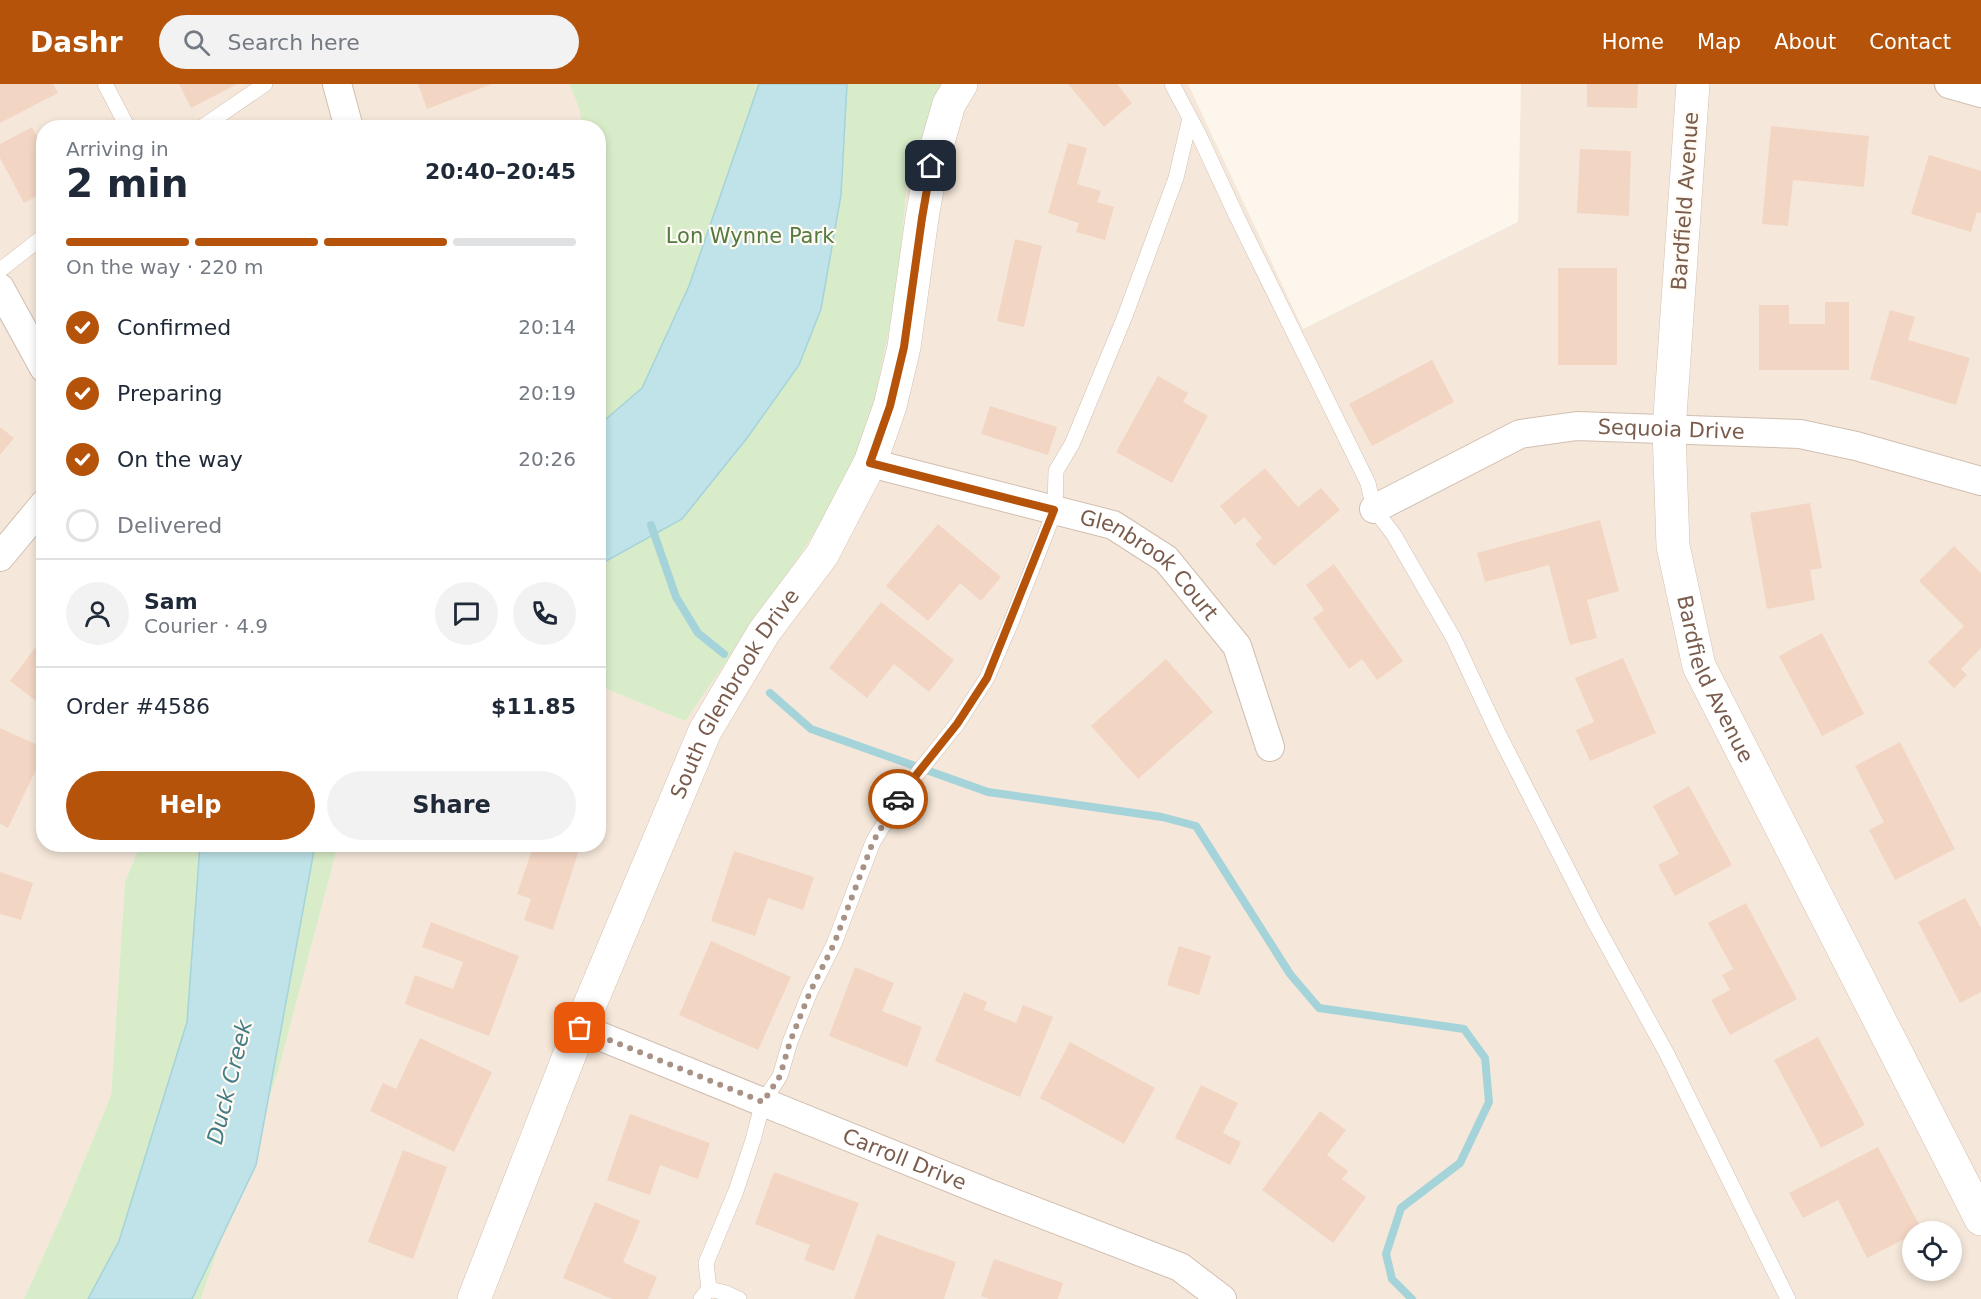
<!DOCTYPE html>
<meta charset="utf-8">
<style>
body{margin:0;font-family:"DejaVu Sans",sans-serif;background:#f2f2f3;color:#1f2937;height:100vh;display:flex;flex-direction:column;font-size:22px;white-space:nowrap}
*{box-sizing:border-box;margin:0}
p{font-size:20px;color:#747a83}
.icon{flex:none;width:33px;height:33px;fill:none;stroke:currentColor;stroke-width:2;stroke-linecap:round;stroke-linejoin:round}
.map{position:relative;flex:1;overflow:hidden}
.drawer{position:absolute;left:36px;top:36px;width:570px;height:732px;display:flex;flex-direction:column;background:#fff;border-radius:24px;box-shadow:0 3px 9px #0003}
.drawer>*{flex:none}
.buttons{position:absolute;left:1902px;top:1137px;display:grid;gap:12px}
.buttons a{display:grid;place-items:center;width:60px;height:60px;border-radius:50%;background:#fff;box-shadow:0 3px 9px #0003;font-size:30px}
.pin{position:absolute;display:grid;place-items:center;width:51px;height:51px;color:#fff;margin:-26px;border-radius:12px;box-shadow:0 3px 9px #0006}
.courier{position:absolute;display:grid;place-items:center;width:60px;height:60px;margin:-30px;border:4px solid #b45309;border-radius:50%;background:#fff;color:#222;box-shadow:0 2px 8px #0007}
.summary em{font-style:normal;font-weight:600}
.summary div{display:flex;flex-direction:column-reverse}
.summary{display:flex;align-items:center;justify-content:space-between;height:102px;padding:0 30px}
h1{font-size:39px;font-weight:600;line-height:45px}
.bar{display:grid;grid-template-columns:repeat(4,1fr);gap:9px 6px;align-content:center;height:72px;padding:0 30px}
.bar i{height:8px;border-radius:4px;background:#e0e1e3}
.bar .selected{background:#b45309}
.bar p{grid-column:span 4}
.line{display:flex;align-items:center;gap:15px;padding:0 30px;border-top:2px solid #e0e1e3}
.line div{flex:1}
.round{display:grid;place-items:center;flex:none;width:63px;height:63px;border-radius:32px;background:#f2f2f3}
ol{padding:0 30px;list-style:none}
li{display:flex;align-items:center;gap:18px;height:66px}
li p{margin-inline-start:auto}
li .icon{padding:6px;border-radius:50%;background:#b45309;color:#fff;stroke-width:4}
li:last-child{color:#747a83}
li i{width:33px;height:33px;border:3px solid #e0e1e3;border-radius:50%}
.primary-button{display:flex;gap:12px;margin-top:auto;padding:12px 30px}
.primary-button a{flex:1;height:69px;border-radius:36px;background:#b45309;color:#fff;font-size:24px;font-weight:600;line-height:69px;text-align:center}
.primary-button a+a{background:#f2f2f3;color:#1f2937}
header{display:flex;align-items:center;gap:36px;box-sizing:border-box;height:84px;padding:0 30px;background:#b45309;color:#fff}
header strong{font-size:28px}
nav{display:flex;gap:33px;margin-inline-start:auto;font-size:21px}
.search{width:420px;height:54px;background:#f2f2f3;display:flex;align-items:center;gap:15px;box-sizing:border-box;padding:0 21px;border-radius:33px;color:#747a83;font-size:22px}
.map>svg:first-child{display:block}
.residential{fill:#f5e8da;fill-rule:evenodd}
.green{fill:#d8ecc9}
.water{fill:#bfe3e8;stroke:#a5d3da;stroke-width:1.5}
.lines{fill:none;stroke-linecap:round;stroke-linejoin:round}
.stream{stroke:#a5d3da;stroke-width:8}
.building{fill:#f3d5c3}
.lane-casing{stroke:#d1beb0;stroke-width:16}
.street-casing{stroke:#d1beb0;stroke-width:30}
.secondary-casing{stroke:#d6c0b0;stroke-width:34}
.lane{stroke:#fff;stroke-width:15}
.street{stroke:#fff;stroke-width:28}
.secondary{stroke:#fff;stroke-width:33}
.done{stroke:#a89285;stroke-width:6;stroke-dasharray:0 10.8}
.route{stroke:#b45309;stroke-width:8}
.labels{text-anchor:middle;stroke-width:4.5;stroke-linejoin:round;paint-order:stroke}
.street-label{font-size:21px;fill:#7a5c4d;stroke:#fffaf3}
.park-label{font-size:21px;fill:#537a41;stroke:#fffaf3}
.water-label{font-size:22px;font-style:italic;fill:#437c86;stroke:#fffaf3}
</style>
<header>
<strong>Dashr</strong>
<div class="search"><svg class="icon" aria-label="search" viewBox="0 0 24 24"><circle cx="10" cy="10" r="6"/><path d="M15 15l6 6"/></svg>Search here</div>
<nav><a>Home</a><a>Map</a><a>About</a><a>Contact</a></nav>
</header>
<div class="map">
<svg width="1981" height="1215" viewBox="0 0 1981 1215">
<rect width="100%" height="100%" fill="#fdf6ec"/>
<path class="residential" d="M 0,0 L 569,0 L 579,24 L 582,43 L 44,44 L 44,760 L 140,761 L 125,798 L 111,1011 L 66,1121 L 24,1215 L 0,1215 Z
M 943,0 L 1188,0 L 1303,245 L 1518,138 L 1521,0 L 1981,0 L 1981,1215 L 201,1215 L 278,988 L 338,761 L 598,760 L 599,602 L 685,637 L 897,206 L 907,101 L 936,10 ZM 1912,1148 L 1952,1148 L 1952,1186 L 1912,1186 Z"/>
<path class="green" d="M 569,0 L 943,0 L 936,10 L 907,101 L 897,206 L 862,376 L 793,481 L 685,637 L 599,602 L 598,44 L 582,43 L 579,24 Z
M 140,761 L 338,761 L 278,988 L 201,1215 L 24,1215 L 66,1121 L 111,1011 L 125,798 Z"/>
<path class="water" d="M 759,0 L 847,0 L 841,111 L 821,225 L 799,281 L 747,354 L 682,435 L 599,481 L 599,341 L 642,304 L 689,202 Z
M 200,761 L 315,761 L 256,1081 L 192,1215 L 88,1215 L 119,1157 L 187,938 Z"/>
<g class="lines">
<path class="stream" d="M 651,441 L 676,513 L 698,549 L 724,570
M 770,609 L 811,645 L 988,708 L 1162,733 L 1196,742 L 1290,890 L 1319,924 L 1464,945 L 1485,974 L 1489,1018 L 1460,1079 L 1401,1124 L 1386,1170 L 1392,1195 L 1412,1215"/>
</g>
<path class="building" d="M 0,0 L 53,0 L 58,9 L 0,39 Z
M 179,0 L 237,0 L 191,24 Z
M 418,0 L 492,0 L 427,25 Z
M 1068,0 L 1117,0 L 1132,19 L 1104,43 Z
M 1587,0 L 1638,0 L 1637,24 L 1587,23 Z
M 1771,42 L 1869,52 L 1864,103 L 1793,96 L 1788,142 L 1762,140 Z
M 32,43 L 44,65 L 44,108 L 24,119 L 0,74 L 0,60 Z
M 1068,59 L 1087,64 L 1077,100 L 1101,107 L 1097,118 L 1114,123 L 1105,156 L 1076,148 L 1079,139 L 1048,129 Z
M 1580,65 L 1631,67 L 1629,132 L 1577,129 Z
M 1929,71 L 1981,87 L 1981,129 L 1977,128 L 1971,148 L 1911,130 Z
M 1015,155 L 1042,162 L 1024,243 L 997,237 Z
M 1558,184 L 1617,184 L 1617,281 L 1558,281 Z
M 1825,218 L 1849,218 L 1849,286 L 1759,286 L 1759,221 L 1789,221 L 1789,240 L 1825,240 Z
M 1890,226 L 1915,233 L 1908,256 L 1970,274 L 1956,321 L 1870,295 Z
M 1432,276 L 1454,318 L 1372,362 L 1349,320 Z
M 1158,292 L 1188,309 L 1183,318 L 1208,332 L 1172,399 L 1116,368 Z
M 990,322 L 1057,343 L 1048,371 L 981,350 Z
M 0,343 L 14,354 L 0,371 Z
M 1265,384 L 1298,423 L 1321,404 L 1340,426 L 1274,482 L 1255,460 L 1262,454 L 1244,433 L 1235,441 L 1220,422 Z
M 1810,419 L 1822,484 L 1810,486 L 1815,516 L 1767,525 L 1750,429 Z
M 1600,436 L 1619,507 L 1587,516 L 1597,554 L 1570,561 L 1549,481 L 1485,498 L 1477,469 Z
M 938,440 L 1001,493 L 981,517 L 960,499 L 928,537 L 886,502 Z
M 1954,462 L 1981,489 L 1981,564 L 1961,585 L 1967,591 L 1954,604 L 1928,578 L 1964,542 L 1919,497 Z
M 1334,480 L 1403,577 L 1377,596 L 1362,575 L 1349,585 L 1313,534 L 1324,526 L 1306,501 Z
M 881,518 L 954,576 L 929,608 L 894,580 L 867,614 L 829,584 Z
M 1822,549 L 1864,630 L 1822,652 L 1779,572 Z
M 44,552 L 44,623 L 10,597 Z
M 1623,574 L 1656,649 L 1590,677 L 1576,646 L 1594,638 L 1575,594 Z
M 1166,575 L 1213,628 L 1138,695 L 1091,642 Z
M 0,644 L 44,664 L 44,669 L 8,744 L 0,740 Z
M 1900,658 L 1955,765 L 1895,796 L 1869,746 L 1884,738 L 1855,682 Z
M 1689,702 L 1732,781 L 1675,812 L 1658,781 L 1679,770 L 1653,722 Z
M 534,760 L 581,760 L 553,846 L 524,836 L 531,815 L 517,810 Z
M 734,767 L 814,793 L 803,826 L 768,814 L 755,852 L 711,837 Z
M 0,788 L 33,799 L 21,836 L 0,830 Z
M 1965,814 L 1981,844 L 1981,908 L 1960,919 L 1918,838 Z
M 1746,819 L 1797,915 L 1730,951 L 1711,916 L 1730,906 L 1722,891 L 1733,885 L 1708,839 Z
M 431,838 L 519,872 L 489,952 L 405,920 L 415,891 L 453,905 L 463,878 L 422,863 Z
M 711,857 L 791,893 L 758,966 L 679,931 Z
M 1179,862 L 1211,872 L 1199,911 L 1167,901 Z
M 855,883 L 894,899 L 882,927 L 922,943 L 907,983 L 829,952 Z
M 964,908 L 987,918 L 984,926 L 1016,939 L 1023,921 L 1053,933 L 1020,1013 L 935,977 Z
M 1818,953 L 1865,1041 L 1821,1064 L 1774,976 Z
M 420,954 L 492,988 L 454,1068 L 370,1027 L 383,999 L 396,1005 Z
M 1070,958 L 1155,1004 L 1124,1060 L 1040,1014 Z
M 1201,1001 L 1238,1019 L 1223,1049 L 1241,1058 L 1230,1081 L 1175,1054 Z
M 1320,1027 L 1346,1046 L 1327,1071 L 1348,1087 L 1342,1095 L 1366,1113 L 1333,1159 L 1262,1106 Z
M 630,1030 L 710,1059 L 698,1095 L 660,1081 L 650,1111 L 607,1096 Z
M 1878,1063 L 1922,1146 L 1912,1148 L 1912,1151 L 1867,1174 L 1838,1116 L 1803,1134 L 1789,1109 Z
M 403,1066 L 447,1083 L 413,1175 L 368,1158 Z
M 774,1088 L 859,1119 L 834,1187 L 804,1176 L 810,1161 L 755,1140 Z
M 595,1118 L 640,1137 L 623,1178 L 657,1193 L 648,1215 L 612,1215 L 563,1194 Z
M 877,1150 L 956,1178 L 944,1215 L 854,1215 Z
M 994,1175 L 1063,1199 L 1058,1215 L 989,1215 L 981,1212 Z"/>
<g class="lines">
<defs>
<path id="lane" d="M 105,0 L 128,44
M 1172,0 L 1199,51 L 1237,133 L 1368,399 L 1374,425 L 1394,451 L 1454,555 L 1498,649 L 1595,839 L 1667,970 L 1788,1215
M 201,44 L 265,0
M 0,186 L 44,152
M 709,1205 L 726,1209 L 739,1215
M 701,1215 L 709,1205 L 706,1179 L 736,1107 L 753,1056 L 763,1018 L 780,992 L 790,958 L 810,908 L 834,860 L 873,758 L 905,705 L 957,640 L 987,594 L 1012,536 L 1055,426 L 1056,387 L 1072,360 L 1125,232 L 1176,94 L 1190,34"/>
<g id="street">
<path d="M 337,0 L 349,44"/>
<path d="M 1949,0 L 1981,9"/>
<path d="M 0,204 L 44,284"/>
<path id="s1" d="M 870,379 L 1113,441 L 1166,475 L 1237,562 L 1270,663"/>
<path id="s2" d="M 1374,425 L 1520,350 L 1577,342 L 1800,350 L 1856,362 L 1981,397"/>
<path d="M 0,473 L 44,420"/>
<path id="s3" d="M 580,944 L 990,1110 L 1180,1183 L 1222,1215"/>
</g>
<g id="secondary">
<path id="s4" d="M 1693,0 L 1669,346 L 1673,462 L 1699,582 L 1981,1135"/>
<path id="s5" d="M 474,1215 L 580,944 L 705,647 L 764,548 L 822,471 L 870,379 L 890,322 L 904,263 L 922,134 L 931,82 L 949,20 L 961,0"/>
</g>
</defs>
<use href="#lane" class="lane-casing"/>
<use href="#street" class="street-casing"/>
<use href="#secondary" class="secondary-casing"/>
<use href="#lane" class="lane"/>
<use href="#street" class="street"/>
<use href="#secondary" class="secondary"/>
</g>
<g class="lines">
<path class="done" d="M 580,944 L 763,1018 L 780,992 L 790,958 L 810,908 L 834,860 L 873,758 L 898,715"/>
<path class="route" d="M 898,715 L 905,705 L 957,640 L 987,594 L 1054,426 L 870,379 L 890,322 L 904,263 L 922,134 L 931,82"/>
</g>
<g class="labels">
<g class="street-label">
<text transform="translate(1685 117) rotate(-86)" y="7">Bardfield Avenue</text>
<text dy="7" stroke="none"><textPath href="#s2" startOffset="316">Sequoia Drive</textPath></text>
<text dy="7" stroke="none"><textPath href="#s1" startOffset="303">Glenbrook Court</textPath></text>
<text dy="7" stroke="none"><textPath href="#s4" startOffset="603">Bardfield Avenue</textPath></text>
<text dy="7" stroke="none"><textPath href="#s5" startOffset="660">South Glenbrook Drive</textPath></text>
<text dy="7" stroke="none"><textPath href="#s3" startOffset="350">Carroll Drive</textPath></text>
</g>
<g class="park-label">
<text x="750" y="159">Lon Wynne Park</text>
</g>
<g class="water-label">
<text transform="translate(229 998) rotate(-76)" y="8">Duck Creek</text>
</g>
</g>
</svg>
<div class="buttons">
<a><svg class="icon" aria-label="locate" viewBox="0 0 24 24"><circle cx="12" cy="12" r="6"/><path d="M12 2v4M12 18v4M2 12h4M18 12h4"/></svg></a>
</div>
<div class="pin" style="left:580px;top:944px;background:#ea580c"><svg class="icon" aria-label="bag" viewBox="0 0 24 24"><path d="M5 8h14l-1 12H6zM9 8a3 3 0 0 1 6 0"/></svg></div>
<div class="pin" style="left:931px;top:82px;background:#1f2937"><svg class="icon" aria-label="home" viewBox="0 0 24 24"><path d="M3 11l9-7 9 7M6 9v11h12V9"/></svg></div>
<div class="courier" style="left:898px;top:715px"><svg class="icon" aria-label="car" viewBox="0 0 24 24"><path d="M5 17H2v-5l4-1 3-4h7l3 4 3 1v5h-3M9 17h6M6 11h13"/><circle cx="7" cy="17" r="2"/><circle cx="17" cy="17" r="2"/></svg></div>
<section class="drawer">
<div class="summary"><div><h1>2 min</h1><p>Arriving in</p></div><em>20:40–20:45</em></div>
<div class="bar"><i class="selected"></i><i class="selected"></i><i class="selected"></i><i></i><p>On the way · 220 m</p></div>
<ol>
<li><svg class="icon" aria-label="check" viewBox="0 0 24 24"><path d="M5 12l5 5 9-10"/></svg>Confirmed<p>20:14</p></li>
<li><svg class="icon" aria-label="check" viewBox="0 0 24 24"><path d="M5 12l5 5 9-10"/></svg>Preparing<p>20:19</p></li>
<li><svg class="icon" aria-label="check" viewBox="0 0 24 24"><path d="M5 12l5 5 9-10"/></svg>On the way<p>20:26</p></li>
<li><i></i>Delivered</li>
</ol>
<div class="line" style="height:108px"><a class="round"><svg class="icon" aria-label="person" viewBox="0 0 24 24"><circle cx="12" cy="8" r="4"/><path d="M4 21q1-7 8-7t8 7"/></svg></a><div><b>Sam</b><p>Courier · 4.9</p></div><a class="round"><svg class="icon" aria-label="chat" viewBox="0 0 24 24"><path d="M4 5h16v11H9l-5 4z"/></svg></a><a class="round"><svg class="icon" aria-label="phone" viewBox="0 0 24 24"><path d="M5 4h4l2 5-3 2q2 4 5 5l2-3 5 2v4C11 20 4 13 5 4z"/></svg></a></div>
<div class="line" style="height:78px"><div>Order #4586</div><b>$11.85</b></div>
<div class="primary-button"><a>Help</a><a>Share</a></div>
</section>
</div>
